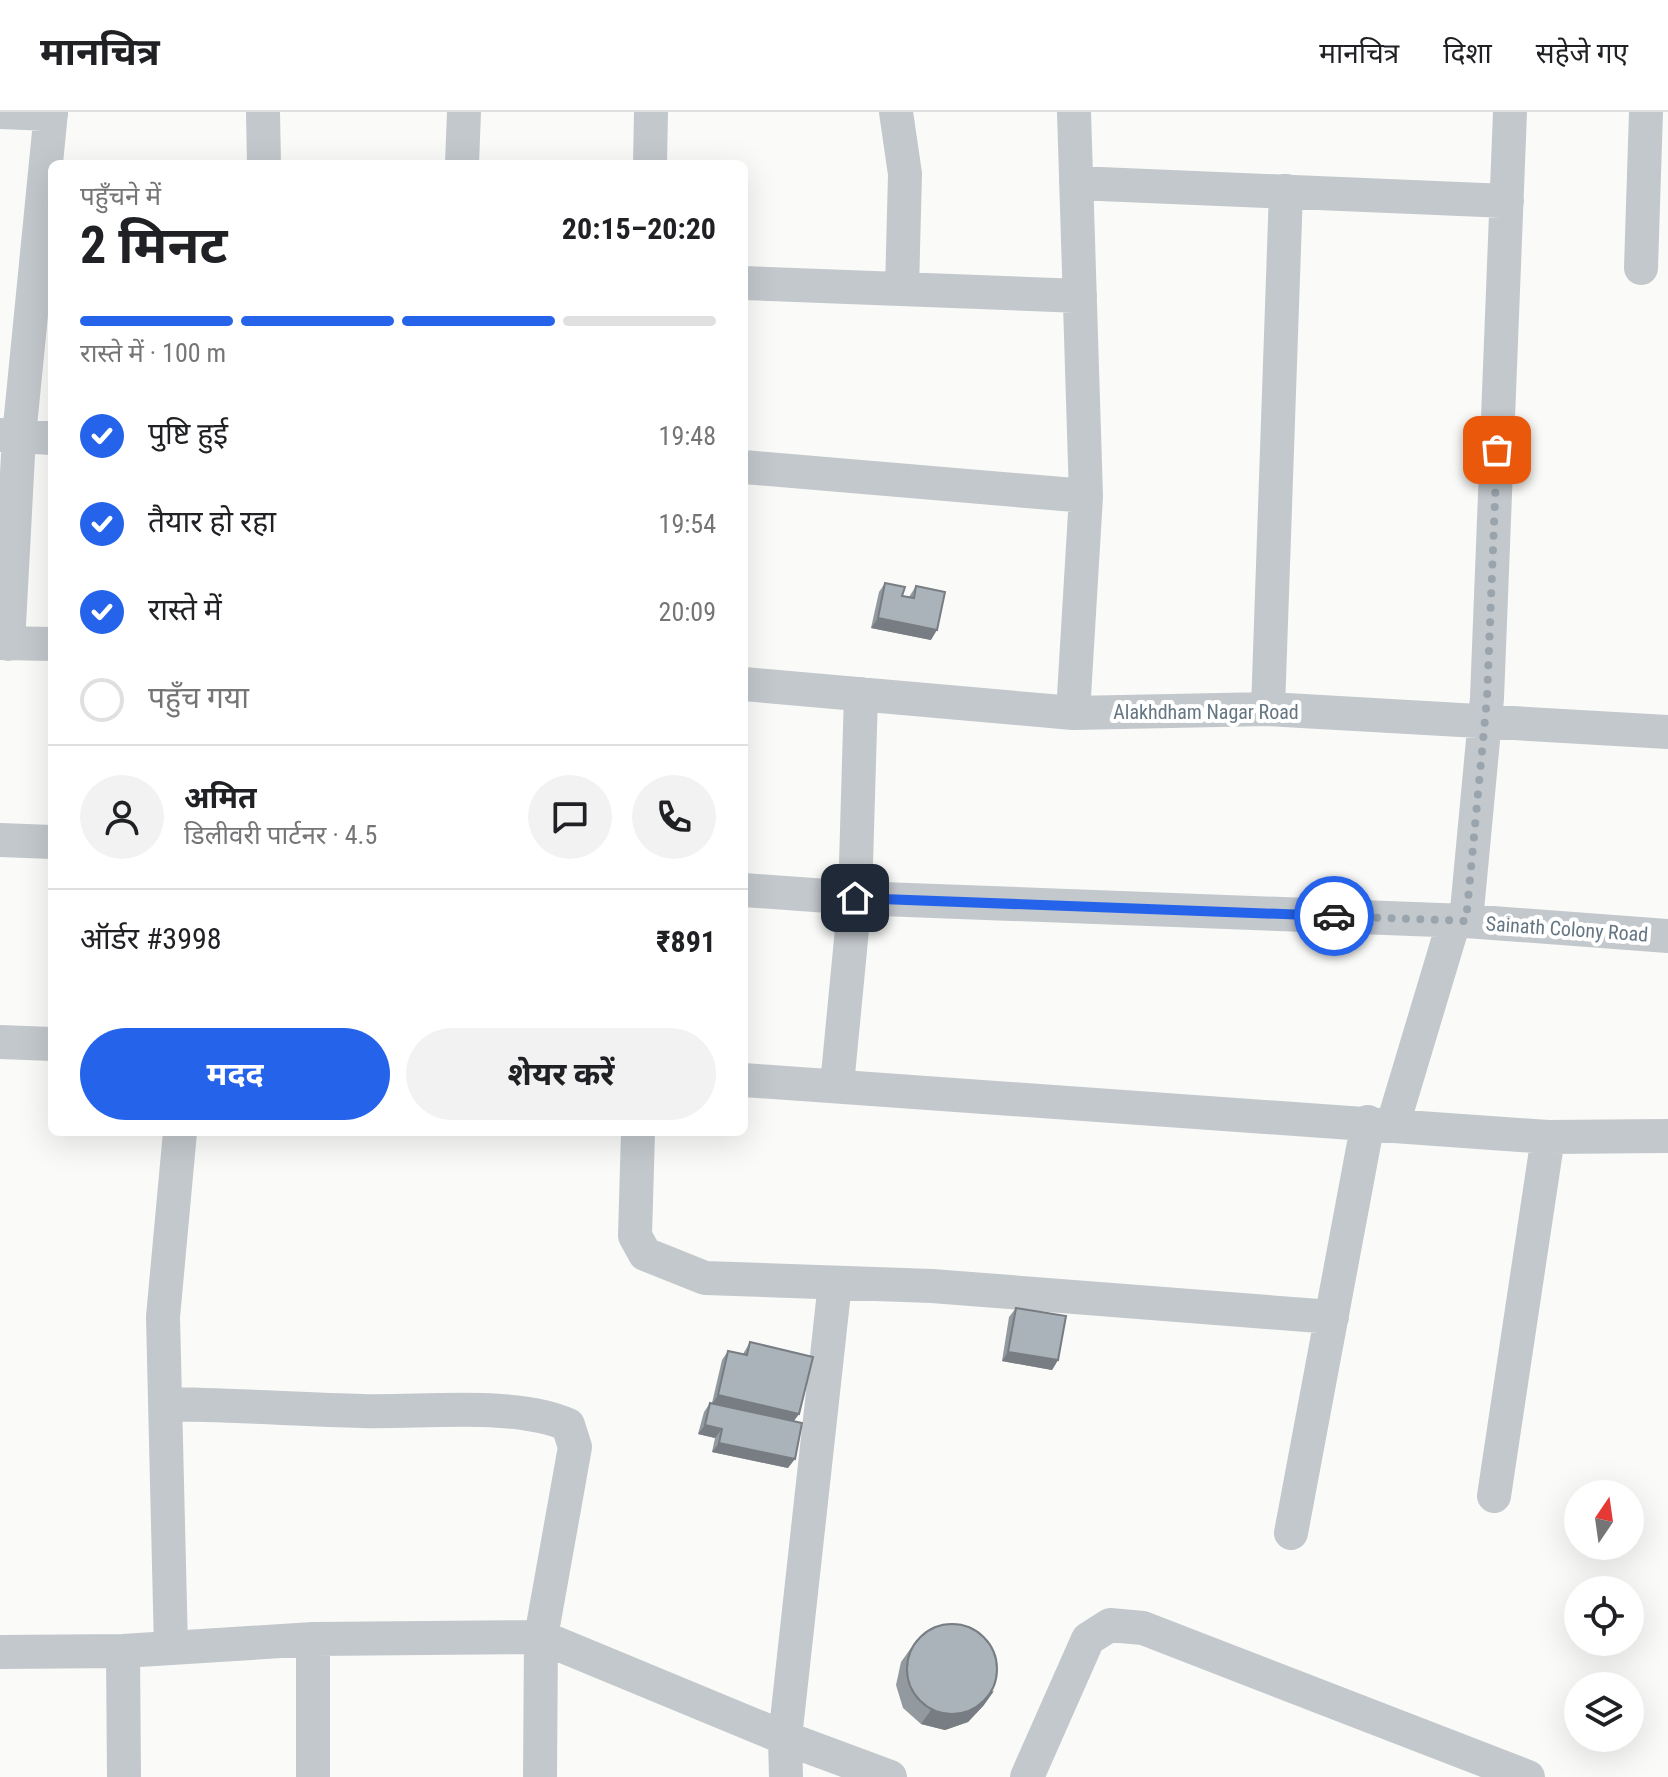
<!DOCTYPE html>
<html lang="hi">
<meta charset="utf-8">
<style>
body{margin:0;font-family:"Roboto Condensed","Noto Sans Devanagari",sans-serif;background:#f2f2f2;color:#202124;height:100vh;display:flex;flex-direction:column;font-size:30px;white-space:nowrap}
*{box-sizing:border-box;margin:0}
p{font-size:26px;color:#757577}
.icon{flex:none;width:44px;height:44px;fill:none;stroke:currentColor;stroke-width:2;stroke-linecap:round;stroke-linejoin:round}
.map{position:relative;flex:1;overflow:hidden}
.panel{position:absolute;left:48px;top:48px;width:700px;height:976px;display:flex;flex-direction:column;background:#fff;border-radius:12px;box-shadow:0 8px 32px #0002}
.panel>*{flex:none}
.needle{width:52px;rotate:13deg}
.controls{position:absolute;left:1564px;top:1368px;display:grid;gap:16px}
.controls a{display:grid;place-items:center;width:80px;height:80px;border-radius:50%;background:#fff;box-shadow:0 8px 32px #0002;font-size:40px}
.pin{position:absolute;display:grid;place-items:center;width:68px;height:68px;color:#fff;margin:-34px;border-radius:16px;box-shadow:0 4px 12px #0006}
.courier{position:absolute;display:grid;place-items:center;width:80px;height:80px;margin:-40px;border:6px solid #2563eb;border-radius:50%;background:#fff;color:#222;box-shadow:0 2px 10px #0007}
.overview em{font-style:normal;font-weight:700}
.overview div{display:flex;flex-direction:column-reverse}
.overview{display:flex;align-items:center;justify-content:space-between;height:136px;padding:0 32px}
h1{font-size:52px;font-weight:700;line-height:60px}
.bar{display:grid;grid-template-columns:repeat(4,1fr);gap:12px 8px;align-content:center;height:96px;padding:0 32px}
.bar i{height:10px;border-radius:6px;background:#e0e0e0}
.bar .selected{background:#2563eb}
.bar p{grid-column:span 4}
.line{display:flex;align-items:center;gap:20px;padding:0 32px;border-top:2px solid #e0e0e0}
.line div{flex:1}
.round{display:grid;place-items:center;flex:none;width:84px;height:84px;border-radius:42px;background:#f2f2f2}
ol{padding:0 32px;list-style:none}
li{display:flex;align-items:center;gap:24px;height:88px}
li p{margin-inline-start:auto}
li .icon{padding:8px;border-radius:50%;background:#2563eb;color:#fff;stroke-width:4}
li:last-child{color:#757577}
li i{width:44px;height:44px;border:4px solid #e0e0e0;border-radius:50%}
.cta{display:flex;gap:16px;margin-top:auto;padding:16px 32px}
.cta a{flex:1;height:92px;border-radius:48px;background:#2563eb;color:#fff;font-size:32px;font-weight:700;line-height:92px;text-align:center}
.cta a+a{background:#f2f2f2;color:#202124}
header{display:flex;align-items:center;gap:48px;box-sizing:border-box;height:112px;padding:0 40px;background:#fff;border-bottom:2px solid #e0e0e0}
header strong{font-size:38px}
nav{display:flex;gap:44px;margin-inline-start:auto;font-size:28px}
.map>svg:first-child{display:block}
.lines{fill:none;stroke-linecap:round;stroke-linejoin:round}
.minor{stroke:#c3c8cc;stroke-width:34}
.wall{fill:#929a9f}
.shaded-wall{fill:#777d82}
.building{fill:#aab3b9;stroke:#777d82;stroke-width:2}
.done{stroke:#99a4ac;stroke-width:8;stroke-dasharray:0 14.4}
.route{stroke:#2563eb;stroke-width:10}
.labels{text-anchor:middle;stroke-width:8;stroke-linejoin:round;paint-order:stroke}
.street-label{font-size:20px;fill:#657683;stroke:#fff}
</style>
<header>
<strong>मानचित्र</strong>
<nav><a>मानचित्र</a><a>दिशा</a><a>सहेजे गए</a></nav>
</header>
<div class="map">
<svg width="1668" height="1665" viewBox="0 0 1668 1665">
<rect width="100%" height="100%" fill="#fafaf8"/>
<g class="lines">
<path class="minor" d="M 0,0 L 51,2
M 263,0 L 264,52
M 896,0 L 905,62 L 902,177
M 462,52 L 464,0
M 650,52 L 651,0
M 1076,71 L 1507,89
M 1641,156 L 1646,0
M 744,171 L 1080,184
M 0,323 L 52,326
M 744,355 L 1086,384
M 0,531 L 52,532
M 8,532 L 19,324 L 51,0
M 744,572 L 1073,601 L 1268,597 L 1668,620
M 1268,597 L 1286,79
M 1073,601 L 1086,384 L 1074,0
M 0,728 L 52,730
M 744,778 L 855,786 L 1466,809 L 1487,586 L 1510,0
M 1466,809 L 1668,824
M 0,930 L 52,932
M 744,968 L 1548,1025 L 1668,1024
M 837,973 L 855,786 L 861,582
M 1393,1012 L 1454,809
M 638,1020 L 635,1124 L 645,1142 L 705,1166 L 932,1174 L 1332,1205
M 166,1292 C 231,1293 296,1297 362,1299 C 420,1301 516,1289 568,1313 L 575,1335 L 541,1525 L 540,1665
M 1494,1384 L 1548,1025
M 1291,1421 L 1368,1010
M 313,1527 L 313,1665
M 171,1536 L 163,1205 L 180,1020
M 123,1539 L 124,1665
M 0,1540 L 123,1539 L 313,1527 L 541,1525 L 785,1626 L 890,1665
M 786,1665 L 785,1626 L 835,1171
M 1027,1665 L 1088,1527 L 1110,1513 L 1143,1516 L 1528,1665"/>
</g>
<path class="wall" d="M 885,471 L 902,484 L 909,485 L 916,474 L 931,528 L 871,516 L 879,480 Z
M 1016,1196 L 1058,1248 L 1052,1258 L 1002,1249 L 1009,1205 Z
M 750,1230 L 799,1302 L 794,1309 L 788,1356 L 712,1340 L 715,1326 L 698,1322 L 704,1300 L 710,1291 L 712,1291 L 722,1248 L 728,1239 L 743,1242 Z
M 911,1536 L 984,1593 L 968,1610 L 945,1618 L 921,1612 L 903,1596 L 896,1573 L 901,1550 Z"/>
<path class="shaded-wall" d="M 878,506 L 937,518 L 931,528 L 871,516 Z
M 1008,1240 L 1058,1248 L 1052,1258 L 1002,1249 Z
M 718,1283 L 799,1302 L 792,1311 L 712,1292 Z
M 705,1313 L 722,1317 L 715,1326 L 698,1322 Z
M 719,1331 L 795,1347 L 788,1356 L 712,1340 Z
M 994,1579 L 984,1593 L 968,1610 L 945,1618 L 921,1612 L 931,1598 Z"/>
<path class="building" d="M 885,471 L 905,475 L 902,484 L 914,486 L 916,474 L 945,480 L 937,518 L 878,506 Z
M 1016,1196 L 1066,1204 L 1058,1248 L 1008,1240 Z
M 750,1230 L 813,1245 L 799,1302 L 718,1283 L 728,1239 L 747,1243 Z
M 710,1291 L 802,1311 L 795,1347 L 719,1331 L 722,1317 L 705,1313 Z
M907 1557a45 45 0 1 1 90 0a45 45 0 1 1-90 0Z"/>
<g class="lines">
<path class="done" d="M 1334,804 L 1466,809 L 1487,586 L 1497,338"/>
<path class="route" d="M 855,786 L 1334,804"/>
</g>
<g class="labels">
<g class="street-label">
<text x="1206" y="607">Alakhdham Nagar Road</text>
<text transform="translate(1567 817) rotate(4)" y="7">Sainath Colony Road</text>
</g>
</g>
</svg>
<div class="controls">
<a><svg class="needle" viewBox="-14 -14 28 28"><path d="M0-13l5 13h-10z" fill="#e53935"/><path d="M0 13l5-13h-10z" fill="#757577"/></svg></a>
<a><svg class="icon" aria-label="locate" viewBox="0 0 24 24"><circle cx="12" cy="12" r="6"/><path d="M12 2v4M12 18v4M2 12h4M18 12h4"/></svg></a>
<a><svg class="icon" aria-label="layers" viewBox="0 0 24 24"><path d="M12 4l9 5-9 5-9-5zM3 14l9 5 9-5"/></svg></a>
</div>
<div class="pin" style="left:1497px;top:338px;background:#ea580c"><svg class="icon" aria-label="bag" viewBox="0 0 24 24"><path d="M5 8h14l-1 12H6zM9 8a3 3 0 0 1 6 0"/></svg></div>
<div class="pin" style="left:855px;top:786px;background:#1f2937"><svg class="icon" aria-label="home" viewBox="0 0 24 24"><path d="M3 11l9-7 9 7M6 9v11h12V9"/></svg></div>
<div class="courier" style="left:1334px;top:804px"><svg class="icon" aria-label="car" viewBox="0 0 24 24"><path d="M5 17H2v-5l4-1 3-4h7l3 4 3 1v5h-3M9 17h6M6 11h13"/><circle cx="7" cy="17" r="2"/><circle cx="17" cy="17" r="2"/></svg></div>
<section class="panel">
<div class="overview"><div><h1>2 मिनट</h1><p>पहुँचने में</p></div><em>20:15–20:20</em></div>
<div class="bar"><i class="selected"></i><i class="selected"></i><i class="selected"></i><i></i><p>रास्ते में · 100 m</p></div>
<ol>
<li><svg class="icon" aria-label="check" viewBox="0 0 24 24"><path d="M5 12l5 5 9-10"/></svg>पुष्टि हुई<p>19:48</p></li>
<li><svg class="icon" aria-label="check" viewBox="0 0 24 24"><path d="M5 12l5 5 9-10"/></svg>तैयार हो रहा<p>19:54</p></li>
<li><svg class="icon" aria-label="check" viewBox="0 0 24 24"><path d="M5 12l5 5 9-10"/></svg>रास्ते में<p>20:09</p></li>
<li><i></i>पहुँच गया</li>
</ol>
<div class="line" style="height:144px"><a class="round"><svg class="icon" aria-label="person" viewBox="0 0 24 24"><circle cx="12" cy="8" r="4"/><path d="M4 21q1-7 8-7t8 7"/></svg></a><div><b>अमित</b><p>डिलीवरी पार्टनर · 4.5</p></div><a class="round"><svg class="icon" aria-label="chat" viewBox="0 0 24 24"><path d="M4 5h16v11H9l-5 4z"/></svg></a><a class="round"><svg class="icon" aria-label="phone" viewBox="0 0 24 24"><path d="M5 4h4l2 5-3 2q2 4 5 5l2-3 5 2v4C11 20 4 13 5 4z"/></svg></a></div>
<div class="line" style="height:104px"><div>ऑर्डर #3998</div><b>₹891</b></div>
<div class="cta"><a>मदद</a><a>शेयर करें</a></div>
</section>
</div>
